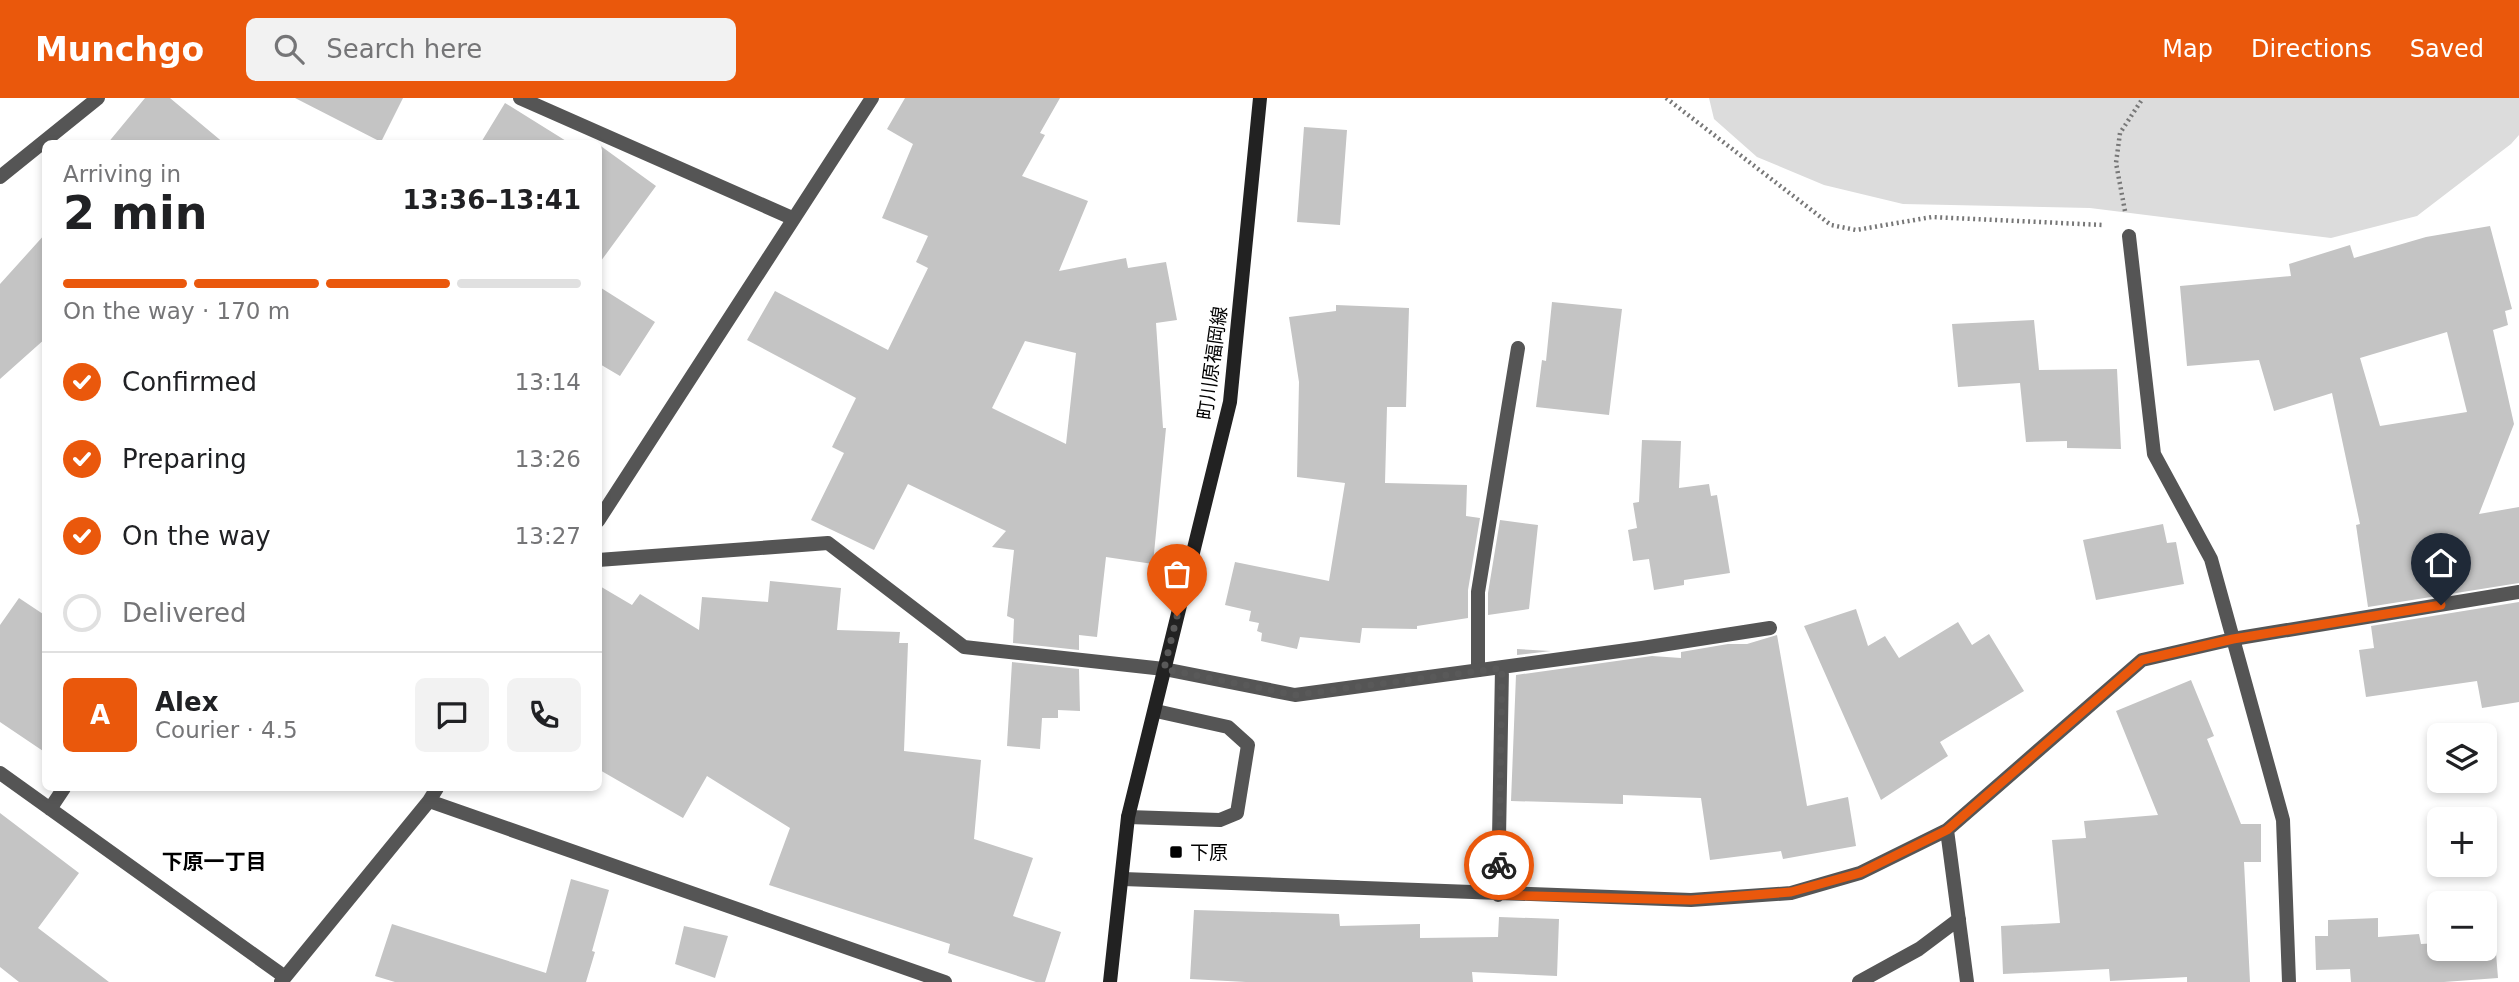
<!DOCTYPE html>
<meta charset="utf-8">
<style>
body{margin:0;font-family:"DejaVu Sans","Noto Sans JP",sans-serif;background:#f2f2f2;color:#202124;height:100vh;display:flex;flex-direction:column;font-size:26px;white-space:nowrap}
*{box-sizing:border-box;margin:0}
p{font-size:23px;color:#757577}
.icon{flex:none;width:38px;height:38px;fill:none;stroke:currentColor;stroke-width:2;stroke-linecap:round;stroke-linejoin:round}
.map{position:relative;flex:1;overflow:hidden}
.drawer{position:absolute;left:42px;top:42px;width:560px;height:651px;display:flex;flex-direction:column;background:#fff;border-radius:10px;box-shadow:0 4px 10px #0003}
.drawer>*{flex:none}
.controls{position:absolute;left:2427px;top:625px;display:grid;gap:14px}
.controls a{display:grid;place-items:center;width:70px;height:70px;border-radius:10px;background:#fff;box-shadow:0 4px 10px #0003;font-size:35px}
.pin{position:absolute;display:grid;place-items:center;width:60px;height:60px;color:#fff;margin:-72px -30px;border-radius:50% 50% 50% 0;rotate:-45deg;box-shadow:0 0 7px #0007}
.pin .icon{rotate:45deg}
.courier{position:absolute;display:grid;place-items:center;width:70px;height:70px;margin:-35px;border:5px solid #ea580c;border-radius:50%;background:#fff;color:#222;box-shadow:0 2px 9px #0007}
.summary em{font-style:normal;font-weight:800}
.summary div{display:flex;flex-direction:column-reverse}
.summary{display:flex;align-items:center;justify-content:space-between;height:119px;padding:0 21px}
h1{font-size:46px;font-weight:800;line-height:52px}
.bar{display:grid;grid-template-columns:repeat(4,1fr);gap:10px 7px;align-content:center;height:84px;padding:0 21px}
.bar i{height:9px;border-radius:5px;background:#e0e0e0}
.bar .selected{background:#ea580c}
.bar p{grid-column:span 4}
.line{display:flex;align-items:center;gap:18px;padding:0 21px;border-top:2px solid #e0e0e0}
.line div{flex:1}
.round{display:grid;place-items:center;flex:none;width:74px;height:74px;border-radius:10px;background:#f2f2f2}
ol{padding:0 21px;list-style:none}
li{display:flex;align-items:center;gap:21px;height:77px}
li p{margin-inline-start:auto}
li .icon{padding:7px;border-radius:50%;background:#ea580c;color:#fff;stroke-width:4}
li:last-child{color:#757577}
li i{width:38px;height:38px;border:4px solid #e0e0e0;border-radius:50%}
header{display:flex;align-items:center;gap:42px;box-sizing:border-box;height:98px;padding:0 35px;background:#ea580c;color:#fff}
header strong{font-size:33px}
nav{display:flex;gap:38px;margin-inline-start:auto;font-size:24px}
.search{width:490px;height:63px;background:#f2f2f2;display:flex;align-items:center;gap:18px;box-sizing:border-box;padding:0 24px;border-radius:10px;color:#757577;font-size:26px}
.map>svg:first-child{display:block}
.green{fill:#dcdcdc}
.building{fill:#c4c4c4;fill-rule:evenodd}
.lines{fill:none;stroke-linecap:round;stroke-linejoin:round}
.path{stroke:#777;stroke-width:4.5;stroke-dasharray:2 3.5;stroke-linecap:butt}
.service{stroke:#555;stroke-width:14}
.minor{stroke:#555;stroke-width:14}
.secondary{stroke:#222;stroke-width:14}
.done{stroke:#595959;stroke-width:7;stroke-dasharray:0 12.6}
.route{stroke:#ea580c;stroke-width:9}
.poi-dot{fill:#000;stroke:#fff;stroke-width:2.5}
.labels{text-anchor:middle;stroke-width:6;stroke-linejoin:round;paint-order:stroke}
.street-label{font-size:19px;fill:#000;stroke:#fff}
.poi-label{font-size:19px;fill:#000;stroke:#fff;text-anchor:start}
.neighbourhood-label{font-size:21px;font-weight:bold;fill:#000;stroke:#fff}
</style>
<header>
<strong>Munchgo</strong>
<div class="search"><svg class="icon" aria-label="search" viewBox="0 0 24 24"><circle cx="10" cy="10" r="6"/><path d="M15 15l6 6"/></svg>Search here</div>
<nav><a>Map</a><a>Directions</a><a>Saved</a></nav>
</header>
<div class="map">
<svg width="2519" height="884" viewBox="0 0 2519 884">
<rect width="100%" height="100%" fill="#fff"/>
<path class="green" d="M 1709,0 L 2519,0 L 2519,37 L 2511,46 L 2417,118 L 2331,140 L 2090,110 L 1903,106 L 1824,87 L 1757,59 L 1714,21 Z"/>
<path class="building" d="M 145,0 L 170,0 L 225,46 L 107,46 Z
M 295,0 L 403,0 L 381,44 Z
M 905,0 L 1060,0 L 1040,35 L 1045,37 L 1022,78 L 1088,103 L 1059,173 L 1126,160 L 1128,170 L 1166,164 L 1177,222 L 1156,225 L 1163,330 L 1166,330 L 1153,466 L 1106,459 L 1097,539 L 1079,537 L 1079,552 L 1013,545 L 1014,521 L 1007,518 L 1014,452 L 992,449 L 1006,433 L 908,386 L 874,452 L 811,422 L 844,355 L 832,349 L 856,300 L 747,242 L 775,193 L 888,252 L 928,170 L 916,164 L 928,138 L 882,120 L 913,46 L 887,31 ZM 1025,243 L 1076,255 L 1066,346 L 992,310 Z
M 505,5 L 571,46 L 480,46 Z
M 1304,29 L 1347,32 L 1340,127 L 1297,124 Z
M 598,46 L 656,88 L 598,167 Z
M 2490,128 L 2512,211 L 2505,213 L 2508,227 L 2493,232 L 2514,326 L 2479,416 L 2519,409 L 2519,485 L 2368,509 L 2356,427 L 2360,426 L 2332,295 L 2274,313 L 2259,262 L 2187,268 L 2180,188 L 2291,178 L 2289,166 L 2350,147 L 2354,160 L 2426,139 ZM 2447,234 L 2467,314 L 2380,328 L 2360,260 Z
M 46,135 L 46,240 L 0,281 L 0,186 Z
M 598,188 L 655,224 L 620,278 L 598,265 Z
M 1552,204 L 1622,211 L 1609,317 L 1536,309 L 1542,262 L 1546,263 Z
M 1336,207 L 1409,210 L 1406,309 L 1387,309 L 1385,385 L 1467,387 L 1466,418 L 1480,420 L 1468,492 L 1468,520 L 1417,528 L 1417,531 L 1362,530 L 1360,545 L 1300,539 L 1297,551 L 1261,543 L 1262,535 L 1257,533 L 1259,525 L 1249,523 L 1251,513 L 1225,507 L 1235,464 L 1329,483 L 1345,385 L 1297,379 L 1299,284 L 1289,219 L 1336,213 Z
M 2034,222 L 2039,272 L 2117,271 L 2121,351 L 2067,350 L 2067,343 L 2026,344 L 2020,285 L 1958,289 L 1952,226 Z
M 1642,342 L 1681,343 L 1679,390 L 1709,386 L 1711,398 L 1717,397 L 1730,475 L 1684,482 L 1684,487 L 1654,492 L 1649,461 L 1633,463 L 1628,432 L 1637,430 L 1633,405 L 1639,404 Z
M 1500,422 L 1538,427 L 1529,511 L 1488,517 L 1488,495 Z
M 2163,426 L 2167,445 L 2176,444 L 2184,486 L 2096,502 L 2083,442 Z
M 770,483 L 841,490 L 837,532 L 900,534 L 899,545 L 908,545 L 904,653 L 981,662 L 974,741 L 1033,760 L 1013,818 L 1061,834 L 1045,884 L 1036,884 L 948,855 L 950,846 L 769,787 L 790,730 L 707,678 L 683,720 L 598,671 L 598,487 L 632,507 L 640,496 L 699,532 L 702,499 L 768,504 Z
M 19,500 L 46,518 L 46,655 L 0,624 L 0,527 Z
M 2519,504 L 2519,604 L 2482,610 L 2477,583 L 2366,599 L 2359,552 L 2374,550 L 2371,528 Z
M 1856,511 L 1868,548 L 1885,538 L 1899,560 L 1958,524 L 1972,547 L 1989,536 L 2024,593 L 1940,644 L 1948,658 L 1881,702 L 1804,528 Z
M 1777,537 L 1807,708 L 1848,699 L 1856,748 L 1783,761 L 1781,753 L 1710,762 L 1701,700 L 1623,697 L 1623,706 L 1511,703 L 1516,577 L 1652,558 L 1681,560 L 1681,554 L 1728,546 L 1747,546 Z
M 1517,551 L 1551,553 L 1517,557 Z
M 1012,564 L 1079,571 L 1080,613 L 1058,612 L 1058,620 L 1042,620 L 1040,651 L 1007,648 Z
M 2191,582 L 2214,638 L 2207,641 L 2241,726 L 2261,726 L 2261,764 L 2244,764 L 2250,884 L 2187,884 L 2187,879 L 2110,883 L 2109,871 L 2003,876 L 2001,828 L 2060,825 L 2052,742 L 2086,740 L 2084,723 L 2158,717 L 2116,613 Z
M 0,715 L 79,775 L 38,830 L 109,884 L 19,884 L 0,869 Z
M 571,781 L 609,792 L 592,853 L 595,854 L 586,884 L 395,884 L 375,878 L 392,826 L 546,875 Z
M 1194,812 L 1339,816 L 1340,828 L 1420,826 L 1420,840 L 1498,839 L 1499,819 L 1559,821 L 1557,878 L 1472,874 L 1473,884 L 1246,884 L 1190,881 Z
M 2378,820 L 2378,839 L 2419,836 L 2421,846 L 2440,845 L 2440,850 L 2485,850 L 2485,842 L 2495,842 L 2498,880 L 2444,884 L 2351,884 L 2350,871 L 2316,872 L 2315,838 L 2328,838 L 2328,822 Z
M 684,828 L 728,838 L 715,880 L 675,866 Z"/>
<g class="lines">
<path class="path" d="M 1666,0 L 1831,127 L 1856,132 L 1932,119 L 2103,127
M 2125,113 L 2116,65 L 2120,35 L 2143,0"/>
<path class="service" d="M 1478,572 L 1478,494 L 1518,250
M 1128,719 L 1220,722 L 1237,715 L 1248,647 L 1228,629 L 1156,613"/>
<path class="minor" d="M 520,0 L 792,120
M 0,79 L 98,0
M 2129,138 L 2154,356 L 2211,461 L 2283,722 L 2289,884
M 598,423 L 872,0
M 598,462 L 828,445 L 964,549 L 1164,571 L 1295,597 L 1642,550 L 1770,530
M 0,675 L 285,879
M 429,703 L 945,884
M 50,711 L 64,690
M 1947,732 L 1967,884
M 1123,781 L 1691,802 L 1791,795 L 1860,775 L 1947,732 L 2142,562 L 2233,541 L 2519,494
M 1498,797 L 1502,570
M 281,884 L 429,703 L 437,690
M 1859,884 L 1919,851 L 1959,821"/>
<path class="secondary" d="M 1110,884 L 1128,719 L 1230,304 L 1260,0"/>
</g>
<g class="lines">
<path class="done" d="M 1177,518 L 1164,571 L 1295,597 L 1502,570 L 1499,767"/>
<path class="route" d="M 1499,767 L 1499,797 L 1691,802 L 1791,794 L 1860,775 L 1947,732 L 2142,562 L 2233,541 L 2441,507"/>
</g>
<rect class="poi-dot" x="1169" y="747" width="14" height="14" rx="3.5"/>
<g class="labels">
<g class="street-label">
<text transform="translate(1212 265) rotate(-82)" y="7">町川原福岡線</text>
</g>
<g class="poi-label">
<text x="1190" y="761">下原</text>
</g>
<g class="neighbourhood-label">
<text x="214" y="771">下原一丁目</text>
</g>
</g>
</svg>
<div class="controls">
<a><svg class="icon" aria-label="layers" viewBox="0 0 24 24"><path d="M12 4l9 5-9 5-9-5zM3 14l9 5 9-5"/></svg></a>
<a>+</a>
<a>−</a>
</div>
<div class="pin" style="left:1177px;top:518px;background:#ea580c"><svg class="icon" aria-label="bag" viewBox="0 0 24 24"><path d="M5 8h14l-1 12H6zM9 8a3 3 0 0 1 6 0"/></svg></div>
<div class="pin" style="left:2441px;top:507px;background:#1f2937"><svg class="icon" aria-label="home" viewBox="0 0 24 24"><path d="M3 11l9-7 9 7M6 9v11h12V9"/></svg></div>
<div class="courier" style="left:1499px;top:767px"><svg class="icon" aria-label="bike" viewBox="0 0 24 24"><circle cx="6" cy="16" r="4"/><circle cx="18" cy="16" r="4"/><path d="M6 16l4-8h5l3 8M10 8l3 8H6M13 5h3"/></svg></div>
<section class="drawer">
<div class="summary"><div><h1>2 min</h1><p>Arriving in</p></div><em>13:36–13:41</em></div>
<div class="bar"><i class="selected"></i><i class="selected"></i><i class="selected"></i><i></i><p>On the way · 170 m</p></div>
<ol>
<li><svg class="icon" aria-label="check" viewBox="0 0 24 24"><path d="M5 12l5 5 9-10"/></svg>Confirmed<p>13:14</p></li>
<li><svg class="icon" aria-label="check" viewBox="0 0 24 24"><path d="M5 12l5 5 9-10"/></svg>Preparing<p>13:26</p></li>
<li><svg class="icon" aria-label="check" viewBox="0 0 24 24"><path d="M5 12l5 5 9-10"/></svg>On the way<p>13:27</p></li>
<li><i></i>Delivered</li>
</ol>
<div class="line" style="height:126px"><b class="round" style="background:#ea580c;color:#fff">A</b><div><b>Alex</b><p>Courier · 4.5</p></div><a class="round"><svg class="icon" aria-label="chat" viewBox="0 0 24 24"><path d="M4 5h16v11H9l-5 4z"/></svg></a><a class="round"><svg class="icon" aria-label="phone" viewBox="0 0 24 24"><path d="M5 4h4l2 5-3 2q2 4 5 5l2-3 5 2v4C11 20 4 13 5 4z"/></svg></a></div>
</section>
</div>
